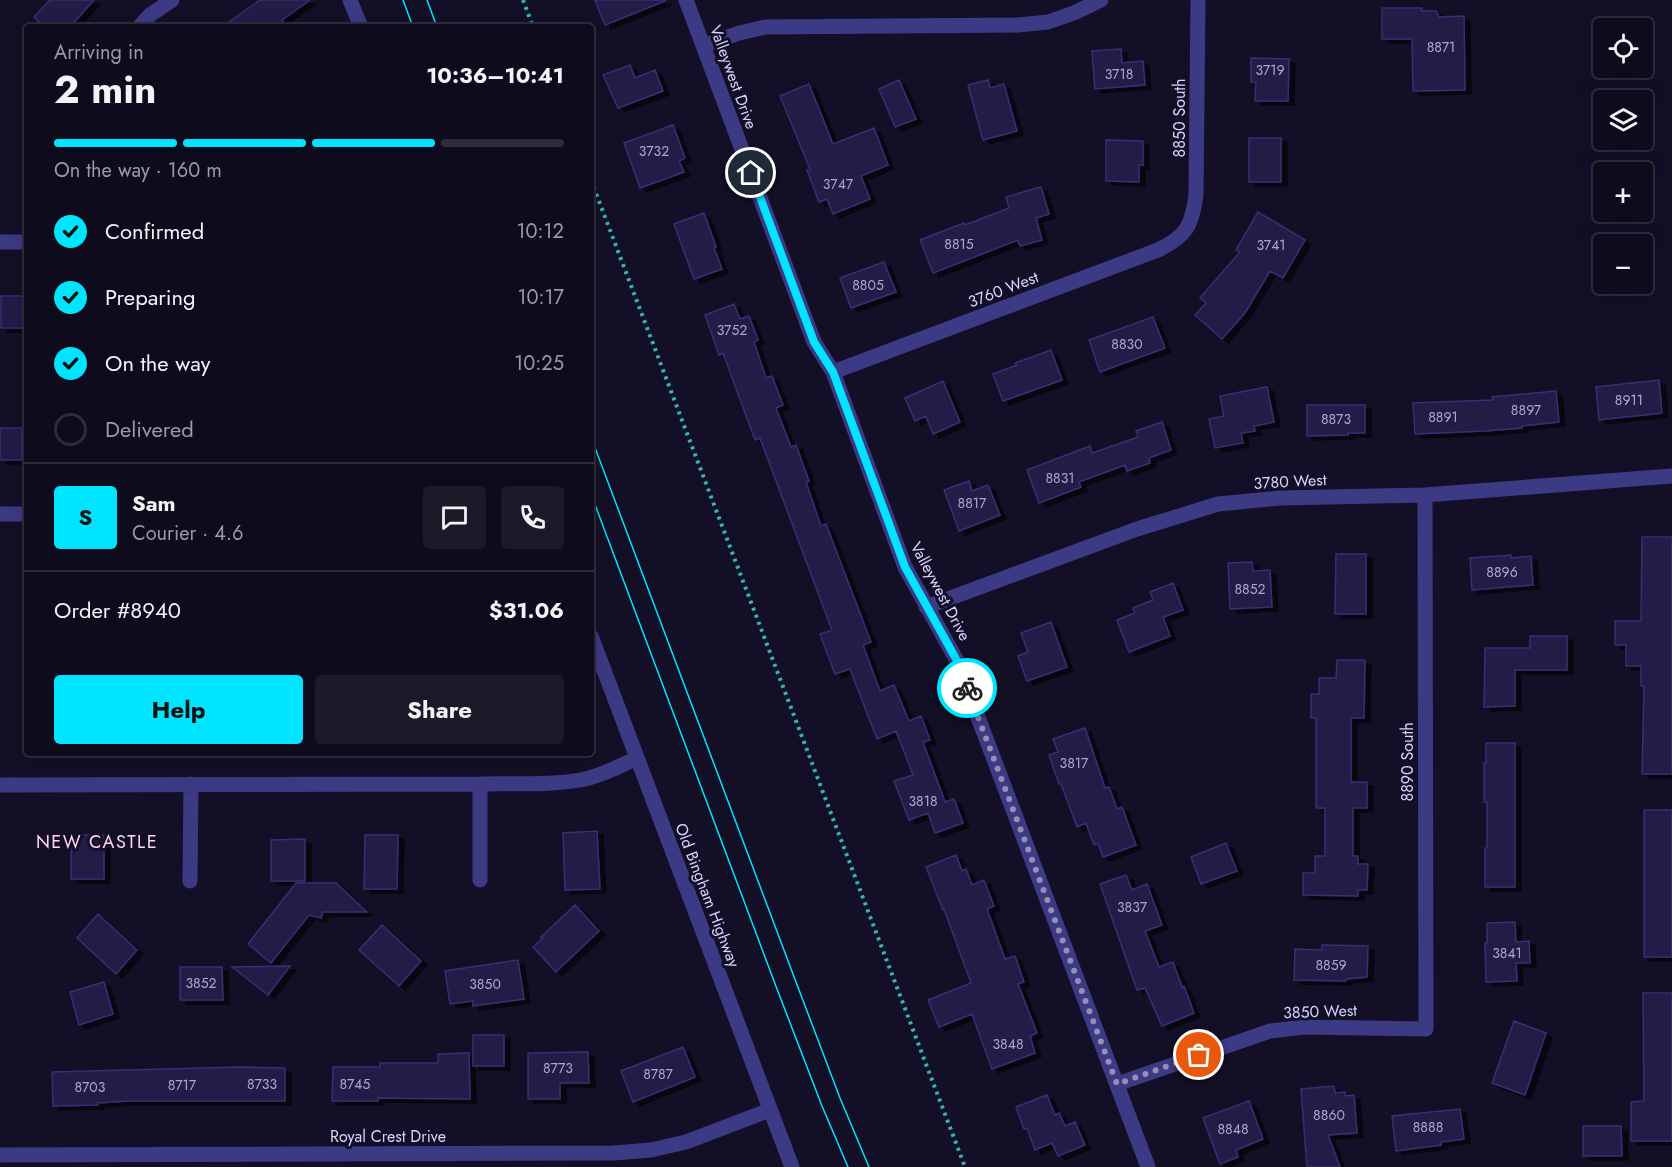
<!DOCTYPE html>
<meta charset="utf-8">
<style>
body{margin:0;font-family:Jost,sans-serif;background:#1c1929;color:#f1f3f6;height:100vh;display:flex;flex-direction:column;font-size:22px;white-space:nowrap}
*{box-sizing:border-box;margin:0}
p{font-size:20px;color:#9b9ba3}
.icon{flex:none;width:33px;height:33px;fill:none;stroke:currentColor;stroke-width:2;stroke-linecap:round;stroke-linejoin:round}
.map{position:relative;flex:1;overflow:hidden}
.details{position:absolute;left:24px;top:24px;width:570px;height:732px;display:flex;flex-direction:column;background:#0e0b1c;border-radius:6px;box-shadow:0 6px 24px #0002,0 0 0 2px #2e2b3b}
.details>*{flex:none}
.tools{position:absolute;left:1593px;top:18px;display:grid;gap:12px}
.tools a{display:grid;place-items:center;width:60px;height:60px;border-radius:6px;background:#0e0b1c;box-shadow:0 6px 24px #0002,0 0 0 2px #2e2b3b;font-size:30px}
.pin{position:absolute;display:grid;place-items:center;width:51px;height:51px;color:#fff;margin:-26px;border:3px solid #fff;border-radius:50%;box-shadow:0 2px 6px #0007}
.courier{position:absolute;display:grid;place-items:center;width:60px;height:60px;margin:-30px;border:4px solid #00e5ff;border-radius:50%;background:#fff;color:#222;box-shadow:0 2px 8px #0007}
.headline em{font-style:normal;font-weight:700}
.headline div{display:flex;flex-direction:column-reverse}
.headline{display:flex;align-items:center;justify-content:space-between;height:102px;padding:0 30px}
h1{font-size:39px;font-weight:700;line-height:45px}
.bar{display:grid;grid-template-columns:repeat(4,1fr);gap:9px 6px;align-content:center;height:72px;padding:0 30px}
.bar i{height:8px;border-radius:4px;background:#2e2b3b}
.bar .on{background:#00e5ff}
.bar p{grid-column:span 4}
.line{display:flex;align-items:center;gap:15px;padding:0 30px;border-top:2px solid #2e2b3b}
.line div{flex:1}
.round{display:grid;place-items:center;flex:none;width:63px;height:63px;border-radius:6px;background:#1c1929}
ol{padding:0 30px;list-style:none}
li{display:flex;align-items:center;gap:18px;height:66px}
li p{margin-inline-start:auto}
li .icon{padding:6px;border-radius:50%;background:#00e5ff;color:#111;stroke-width:4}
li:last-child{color:#9b9ba3}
li i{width:33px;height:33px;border:3px solid #2e2b3b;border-radius:50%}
.action{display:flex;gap:12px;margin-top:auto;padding:12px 30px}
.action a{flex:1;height:69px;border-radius:6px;background:#00e5ff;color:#111;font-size:24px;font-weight:700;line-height:69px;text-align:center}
.action a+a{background:#1c1929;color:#f1f3f6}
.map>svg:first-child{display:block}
.building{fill:#241b47;stroke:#3b2d73;stroke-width:1.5;filter:url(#shadow)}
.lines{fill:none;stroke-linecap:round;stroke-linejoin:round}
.path{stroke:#2fb8b0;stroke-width:4;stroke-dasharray:3 4.5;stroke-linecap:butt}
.minor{stroke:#3d3a85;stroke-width:15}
.tertiary{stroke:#3d3a85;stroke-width:15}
.tram{stroke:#00e5ff;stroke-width:1.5}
.done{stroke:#948fb3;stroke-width:6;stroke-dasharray:0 10.8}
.route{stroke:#00e5ff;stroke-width:8}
.labels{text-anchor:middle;stroke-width:6;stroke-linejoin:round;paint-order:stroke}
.number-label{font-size:14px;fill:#aca6d1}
.street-label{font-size:16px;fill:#d9d4ff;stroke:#130f26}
.neighbourhood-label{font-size:18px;letter-spacing:1.5px;fill:#ffd6f0;stroke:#130f26}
</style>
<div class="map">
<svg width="1672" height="1167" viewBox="0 0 1672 1167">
<defs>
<filter id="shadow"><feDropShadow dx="6" dy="4" stdDeviation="0" flood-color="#0009"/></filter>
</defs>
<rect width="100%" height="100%" fill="#130f26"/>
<path class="building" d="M 50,0 L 94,0 L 70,27 L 44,27 L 34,17 Z
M 260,0 L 310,0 L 282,20 L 288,27 L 222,27 Z
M 595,0 L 665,0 L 665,1 L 605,25 Z
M 1382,8 L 1422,8 L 1422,11 L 1436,11 L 1439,17 L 1464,16 L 1465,90 L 1413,91 L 1412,39 L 1382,39 Z
M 1121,49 L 1122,63 L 1143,61 L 1145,85 L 1095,89 L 1092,51 Z
M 1251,58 L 1289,59 L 1288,101 L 1255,101 L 1256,82 L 1251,82 Z
M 630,65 L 635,78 L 655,70 L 663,91 L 618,108 L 603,75 Z
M 899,80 L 916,119 L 895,127 L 879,89 Z
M 988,80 L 990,88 L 1004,84 L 1017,131 L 983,140 L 968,85 Z
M 809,84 L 833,144 L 874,128 L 888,165 L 861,176 L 870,199 L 833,214 L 827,199 L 819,202 L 807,170 L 810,169 L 780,96 Z
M 673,125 L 685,158 L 679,161 L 684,172 L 640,188 L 624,143 Z
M 1249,138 L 1281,138 L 1281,182 L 1249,182 Z
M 1106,140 L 1143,141 L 1143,165 L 1139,165 L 1139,182 L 1106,181 Z
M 1041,187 L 1049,214 L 1036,218 L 1042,240 L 1020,246 L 1018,240 L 933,273 L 920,240 L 964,223 L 965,225 L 1009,208 L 1006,197 Z
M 1258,212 L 1305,240 L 1283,278 L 1270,271 L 1245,313 L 1222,339 L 1195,315 L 1206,303 L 1200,298 L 1240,252 L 1236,250 Z
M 704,213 L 716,247 L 714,248 L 722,269 L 694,279 L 674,224 Z
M 884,262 L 896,292 L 851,308 L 840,278 Z
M 1,296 L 27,296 L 27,328 L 1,328 Z
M 734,304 L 740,319 L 749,316 L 758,340 L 754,342 L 766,378 L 772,376 L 783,405 L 776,408 L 791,447 L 796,445 L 809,481 L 806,482 L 821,526 L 826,524 L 871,642 L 863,645 L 880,691 L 894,685 L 909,721 L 921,716 L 930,740 L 923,742 L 945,802 L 954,799 L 963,823 L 935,833 L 928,813 L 909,820 L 894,781 L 913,775 L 896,731 L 877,739 L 850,669 L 835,674 L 820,634 L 832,630 L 760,438 L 755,440 L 723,353 L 719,355 L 705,315 Z
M 1153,317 L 1165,348 L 1100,372 L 1089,340 Z
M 1051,350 L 1062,380 L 1003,401 L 993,374 L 1017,365 L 1015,363 Z
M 1659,380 L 1662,413 L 1599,420 L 1596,387 Z
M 943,381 L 960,422 L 933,434 L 926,416 L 915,421 L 905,398 Z
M 1267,387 L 1274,422 L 1254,426 L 1255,431 L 1241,433 L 1243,443 L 1215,448 L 1209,419 L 1224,416 L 1220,396 Z
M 1556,391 L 1559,422 L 1522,426 L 1522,428 L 1485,431 L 1415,434 L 1413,403 L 1493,400 L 1492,397 Z
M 1307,405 L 1365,405 L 1365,433 L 1348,433 L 1348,435 L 1307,436 Z
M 1162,422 L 1171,450 L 1149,458 L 1150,463 L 1127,471 L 1125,465 L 1079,482 L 1081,487 L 1039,503 L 1027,470 L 1090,446 L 1092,453 L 1138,437 L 1136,431 Z
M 0,428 L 22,428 L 22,460 L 0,460 Z
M 969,481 L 972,491 L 988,485 L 1000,515 L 959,531 L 944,490 Z
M 1642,537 L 1672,537 L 1672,774 L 1642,774 L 1644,686 L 1641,686 L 1641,666 L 1626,666 L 1626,645 L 1615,645 L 1615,621 L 1641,621 Z
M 1336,554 L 1366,554 L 1366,614 L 1335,614 Z
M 1511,555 L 1511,558 L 1531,556 L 1533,585 L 1472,590 L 1470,558 Z
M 1252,562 L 1253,571 L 1270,570 L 1272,607 L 1230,609 L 1228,563 Z
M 1173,583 L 1183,610 L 1163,617 L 1170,636 L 1129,652 L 1117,620 L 1135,613 L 1133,608 L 1153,600 L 1150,592 Z
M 1051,622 L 1067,667 L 1027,681 L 1018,656 L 1028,652 L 1021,633 Z
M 1530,636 L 1567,636 L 1567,670 L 1515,670 L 1515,706 L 1484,707 L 1485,648 L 1530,648 Z
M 1337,660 L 1365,660 L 1364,718 L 1351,718 L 1351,782 L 1367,782 L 1367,808 L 1353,808 L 1353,856 L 1358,856 L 1358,864 L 1368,864 L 1367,890 L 1358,890 L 1358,896 L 1303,895 L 1303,873 L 1315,873 L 1315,856 L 1325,856 L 1325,808 L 1316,808 L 1316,718 L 1311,718 L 1311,694 L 1319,694 L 1319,678 L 1336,678 Z
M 1085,728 L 1105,788 L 1109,787 L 1117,809 L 1122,807 L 1136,845 L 1103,857 L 1098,843 L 1094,845 L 1086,823 L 1077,827 L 1061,784 L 1059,784 L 1049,755 L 1058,752 L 1053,739 Z
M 1486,743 L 1515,743 L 1515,887 L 1485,887 L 1485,848 L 1487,848 L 1487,802 L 1484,802 L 1484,763 L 1486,763 Z
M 1644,810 L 1672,810 L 1672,957 L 1644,957 Z
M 597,831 L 600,889 L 565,890 L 563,833 Z
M 71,835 L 104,835 L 104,879 L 71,879 Z
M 365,835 L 398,835 L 397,889 L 364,889 Z
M 305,839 L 305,881 L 271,881 L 271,840 Z
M 1226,843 L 1237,871 L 1201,884 L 1191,857 Z
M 956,855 L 962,871 L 966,869 L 972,885 L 984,880 L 994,906 L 987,909 L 1005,959 L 1015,956 L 1024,982 L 1018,984 L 1037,1033 L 1030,1036 L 1035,1053 L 992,1069 L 972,1014 L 939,1027 L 928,1000 L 971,983 L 944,909 L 943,910 L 926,867 Z
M 1126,875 L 1132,890 L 1147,884 L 1162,925 L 1145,931 L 1159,967 L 1173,962 L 1182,987 L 1184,986 L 1194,1013 L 1162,1026 L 1145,988 L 1137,990 L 1100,884 Z
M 296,883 L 336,883 L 367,912 L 323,912 L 321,918 L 309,915 L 271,963 L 248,944 Z
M 575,905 L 599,931 L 556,972 L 533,947 L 543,938 L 541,937 Z
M 98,914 L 137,950 L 116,974 L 77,938 Z
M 1515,922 L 1516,942 L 1529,941 L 1530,963 L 1516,963 L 1517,981 L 1486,982 L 1485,943 L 1487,943 L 1487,923 Z
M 382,925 L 421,961 L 399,986 L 359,950 Z
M 1322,945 L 1368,946 L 1367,977 L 1346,979 L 1346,981 L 1294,980 L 1295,949 L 1322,950 Z
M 518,960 L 524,999 L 473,1006 L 473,1001 L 450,1004 L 445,971 Z
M 290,966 L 268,995 L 232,967 Z
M 180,967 L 222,967 L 223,1000 L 180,1000 Z
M 104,982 L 113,1014 L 79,1025 L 70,992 Z
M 1643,993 L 1672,993 L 1672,1141 L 1631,1141 L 1631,1102 L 1644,1101 Z
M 1514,1021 L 1546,1033 L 1525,1095 L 1492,1083 Z
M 473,1035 L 504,1035 L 504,1066 L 473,1066 Z
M 683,1047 L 695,1077 L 633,1102 L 621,1071 Z
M 588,1052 L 589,1083 L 560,1083 L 560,1099 L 528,1099 L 528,1053 Z
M 469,1053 L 470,1099 L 378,1098 L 378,1101 L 332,1101 L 333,1067 L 380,1067 L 380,1063 L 438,1063 L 438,1054 Z
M 240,1067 L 285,1068 L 285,1101 L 127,1101 L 98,1103 L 98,1105 L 53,1106 L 52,1072 Z
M 1334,1086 L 1335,1093 L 1345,1092 L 1345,1096 L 1354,1095 L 1357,1133 L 1328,1135 L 1340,1167 L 1307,1167 L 1301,1089 Z
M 1047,1095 L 1055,1115 L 1059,1113 L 1065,1126 L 1075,1122 L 1085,1145 L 1058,1156 L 1052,1143 L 1035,1150 L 1027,1128 L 1024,1129 L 1016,1107 Z
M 1249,1101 L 1263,1139 L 1236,1150 L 1238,1157 L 1220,1164 L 1203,1118 Z
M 1460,1109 L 1464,1139 L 1441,1142 L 1441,1145 L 1396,1151 L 1392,1116 Z
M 1583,1126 L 1621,1126 L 1622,1156 L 1583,1156 Z"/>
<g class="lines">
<path class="path" d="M 523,0 L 533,27
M 591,180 L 965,1167"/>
<path class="minor" d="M 686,0 L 814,342 L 833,372 L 905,567 L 956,659 L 1148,1167
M 139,27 L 150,15 L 172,0
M 703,46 L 739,33 L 765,27 L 1018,25 L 1048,22 L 1074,13 L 1101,0
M 0,242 L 27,242
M 833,372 L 1158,250 C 1187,236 1192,225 1196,195 L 1198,0
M 0,514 L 27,514
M 926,607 L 1137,529 L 1218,504 L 1280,498 L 1425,495 L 1672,476
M 480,784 L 480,880
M 0,785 L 480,784 C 515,783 551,786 585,779 C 603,775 620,766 637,758
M 190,881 L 191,784
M 1117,1084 L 1270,1031 L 1304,1027 L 1426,1029 L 1425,495
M 0,1155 L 614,1153 L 651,1150 L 686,1142 L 770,1110"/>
<path class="tertiary" d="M 350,0 L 361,27
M 591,636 L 792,1167"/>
<path class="tram" d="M 403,0 L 413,27
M 427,0 L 437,27
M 591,437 L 796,982 L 840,1098 L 869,1167
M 591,494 L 777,989 L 822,1106 L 848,1167"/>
</g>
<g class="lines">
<path class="done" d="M 967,688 L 1117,1084 L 1199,1055"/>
<path class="route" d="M 751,173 L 814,342 L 833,372 L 905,567 L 956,659 L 967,688"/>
</g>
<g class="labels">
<g class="number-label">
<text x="1441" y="52">8871</text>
<text x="1270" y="75">3719</text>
<text x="1119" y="79">3718</text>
<text x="654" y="156">3732</text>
<text x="838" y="189">3747</text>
<text x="959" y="249">8815</text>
<text x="1271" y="250">3741</text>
<text x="868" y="290">8805</text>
<text x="732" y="335">3752</text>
<text x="1127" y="349">8830</text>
<text x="1629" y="405">8911</text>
<text x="1526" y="415">8897</text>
<text x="1443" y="422">8891</text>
<text x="1336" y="424">8873</text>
<text x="1060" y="483">8831</text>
<text x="972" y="508">8817</text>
<text x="1502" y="577">8896</text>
<text x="1250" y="594">8852</text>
<text x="1074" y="768">3817</text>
<text x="923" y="806">3818</text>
<text x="1132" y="912">3837</text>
<text x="1507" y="958">3841</text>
<text x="1331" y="970">8859</text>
<text x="201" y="988">3852</text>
<text x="485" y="989">3850</text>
<text x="1008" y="1049">3848</text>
<text x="558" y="1073">8773</text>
<text x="658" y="1079">8787</text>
<text x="262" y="1089">8733</text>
<text x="355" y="1089">8745</text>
<text x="182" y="1090">8717</text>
<text x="90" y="1092">8703</text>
<text x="1329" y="1120">8860</text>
<text x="1428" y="1132">8888</text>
<text x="1233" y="1134">8848</text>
</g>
<g class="street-label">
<text transform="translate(734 77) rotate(70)" y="6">Valleywest Drive</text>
<text transform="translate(1179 118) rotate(-90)" y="6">8850 South</text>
<text transform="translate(1003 289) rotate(-21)" y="6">3760 West</text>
<text transform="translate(1290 481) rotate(-3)" y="6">3780 West</text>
<text transform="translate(941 591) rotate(62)" y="6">Valleywest Drive</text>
<text transform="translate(1407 762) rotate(-90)" y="6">8890 South</text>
<text transform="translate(708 895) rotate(69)" y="6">Old Bingham Highway</text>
<text transform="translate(1320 1011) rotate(-2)" y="6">3850 West</text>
<text x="388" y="1142">Royal Crest Drive</text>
</g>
<g class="neighbourhood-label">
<text x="97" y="848">NEW CASTLE</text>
</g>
</g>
</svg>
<div class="tools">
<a><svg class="icon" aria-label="locate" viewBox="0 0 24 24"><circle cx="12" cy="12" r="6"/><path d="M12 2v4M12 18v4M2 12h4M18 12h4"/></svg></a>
<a><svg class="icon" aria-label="layers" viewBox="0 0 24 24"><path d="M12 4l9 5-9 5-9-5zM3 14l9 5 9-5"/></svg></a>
<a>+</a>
<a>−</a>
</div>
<div class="pin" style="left:1199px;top:1055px;background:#ea580c"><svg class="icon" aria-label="bag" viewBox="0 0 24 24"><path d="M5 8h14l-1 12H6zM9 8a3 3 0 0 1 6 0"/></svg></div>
<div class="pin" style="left:751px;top:173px;background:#1f2937"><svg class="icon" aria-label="home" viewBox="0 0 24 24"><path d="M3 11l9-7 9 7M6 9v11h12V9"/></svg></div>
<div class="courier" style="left:967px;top:688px"><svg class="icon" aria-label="bike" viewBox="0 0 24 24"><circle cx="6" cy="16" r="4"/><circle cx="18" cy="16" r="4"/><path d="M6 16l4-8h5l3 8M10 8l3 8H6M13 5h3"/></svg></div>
<section class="details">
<div class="headline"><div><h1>2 min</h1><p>Arriving in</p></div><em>10:36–10:41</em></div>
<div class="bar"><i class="on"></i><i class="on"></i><i class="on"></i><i></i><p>On the way · 160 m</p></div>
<ol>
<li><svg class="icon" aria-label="check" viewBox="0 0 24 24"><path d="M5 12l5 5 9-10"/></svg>Confirmed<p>10:12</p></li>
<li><svg class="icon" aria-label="check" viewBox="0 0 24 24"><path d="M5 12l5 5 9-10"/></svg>Preparing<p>10:17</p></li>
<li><svg class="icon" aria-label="check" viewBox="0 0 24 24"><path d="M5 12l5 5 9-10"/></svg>On the way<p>10:25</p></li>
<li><i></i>Delivered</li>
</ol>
<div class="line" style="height:108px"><b class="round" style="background:#00e5ff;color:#111">S</b><div><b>Sam</b><p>Courier · 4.6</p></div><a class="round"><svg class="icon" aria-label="chat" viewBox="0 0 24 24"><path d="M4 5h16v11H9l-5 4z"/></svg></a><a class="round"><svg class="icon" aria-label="phone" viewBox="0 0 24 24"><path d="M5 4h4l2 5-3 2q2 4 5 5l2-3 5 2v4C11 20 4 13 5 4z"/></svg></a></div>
<div class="line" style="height:78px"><div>Order #8940</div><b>$31.06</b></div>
<div class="action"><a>Help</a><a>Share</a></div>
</section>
</div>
